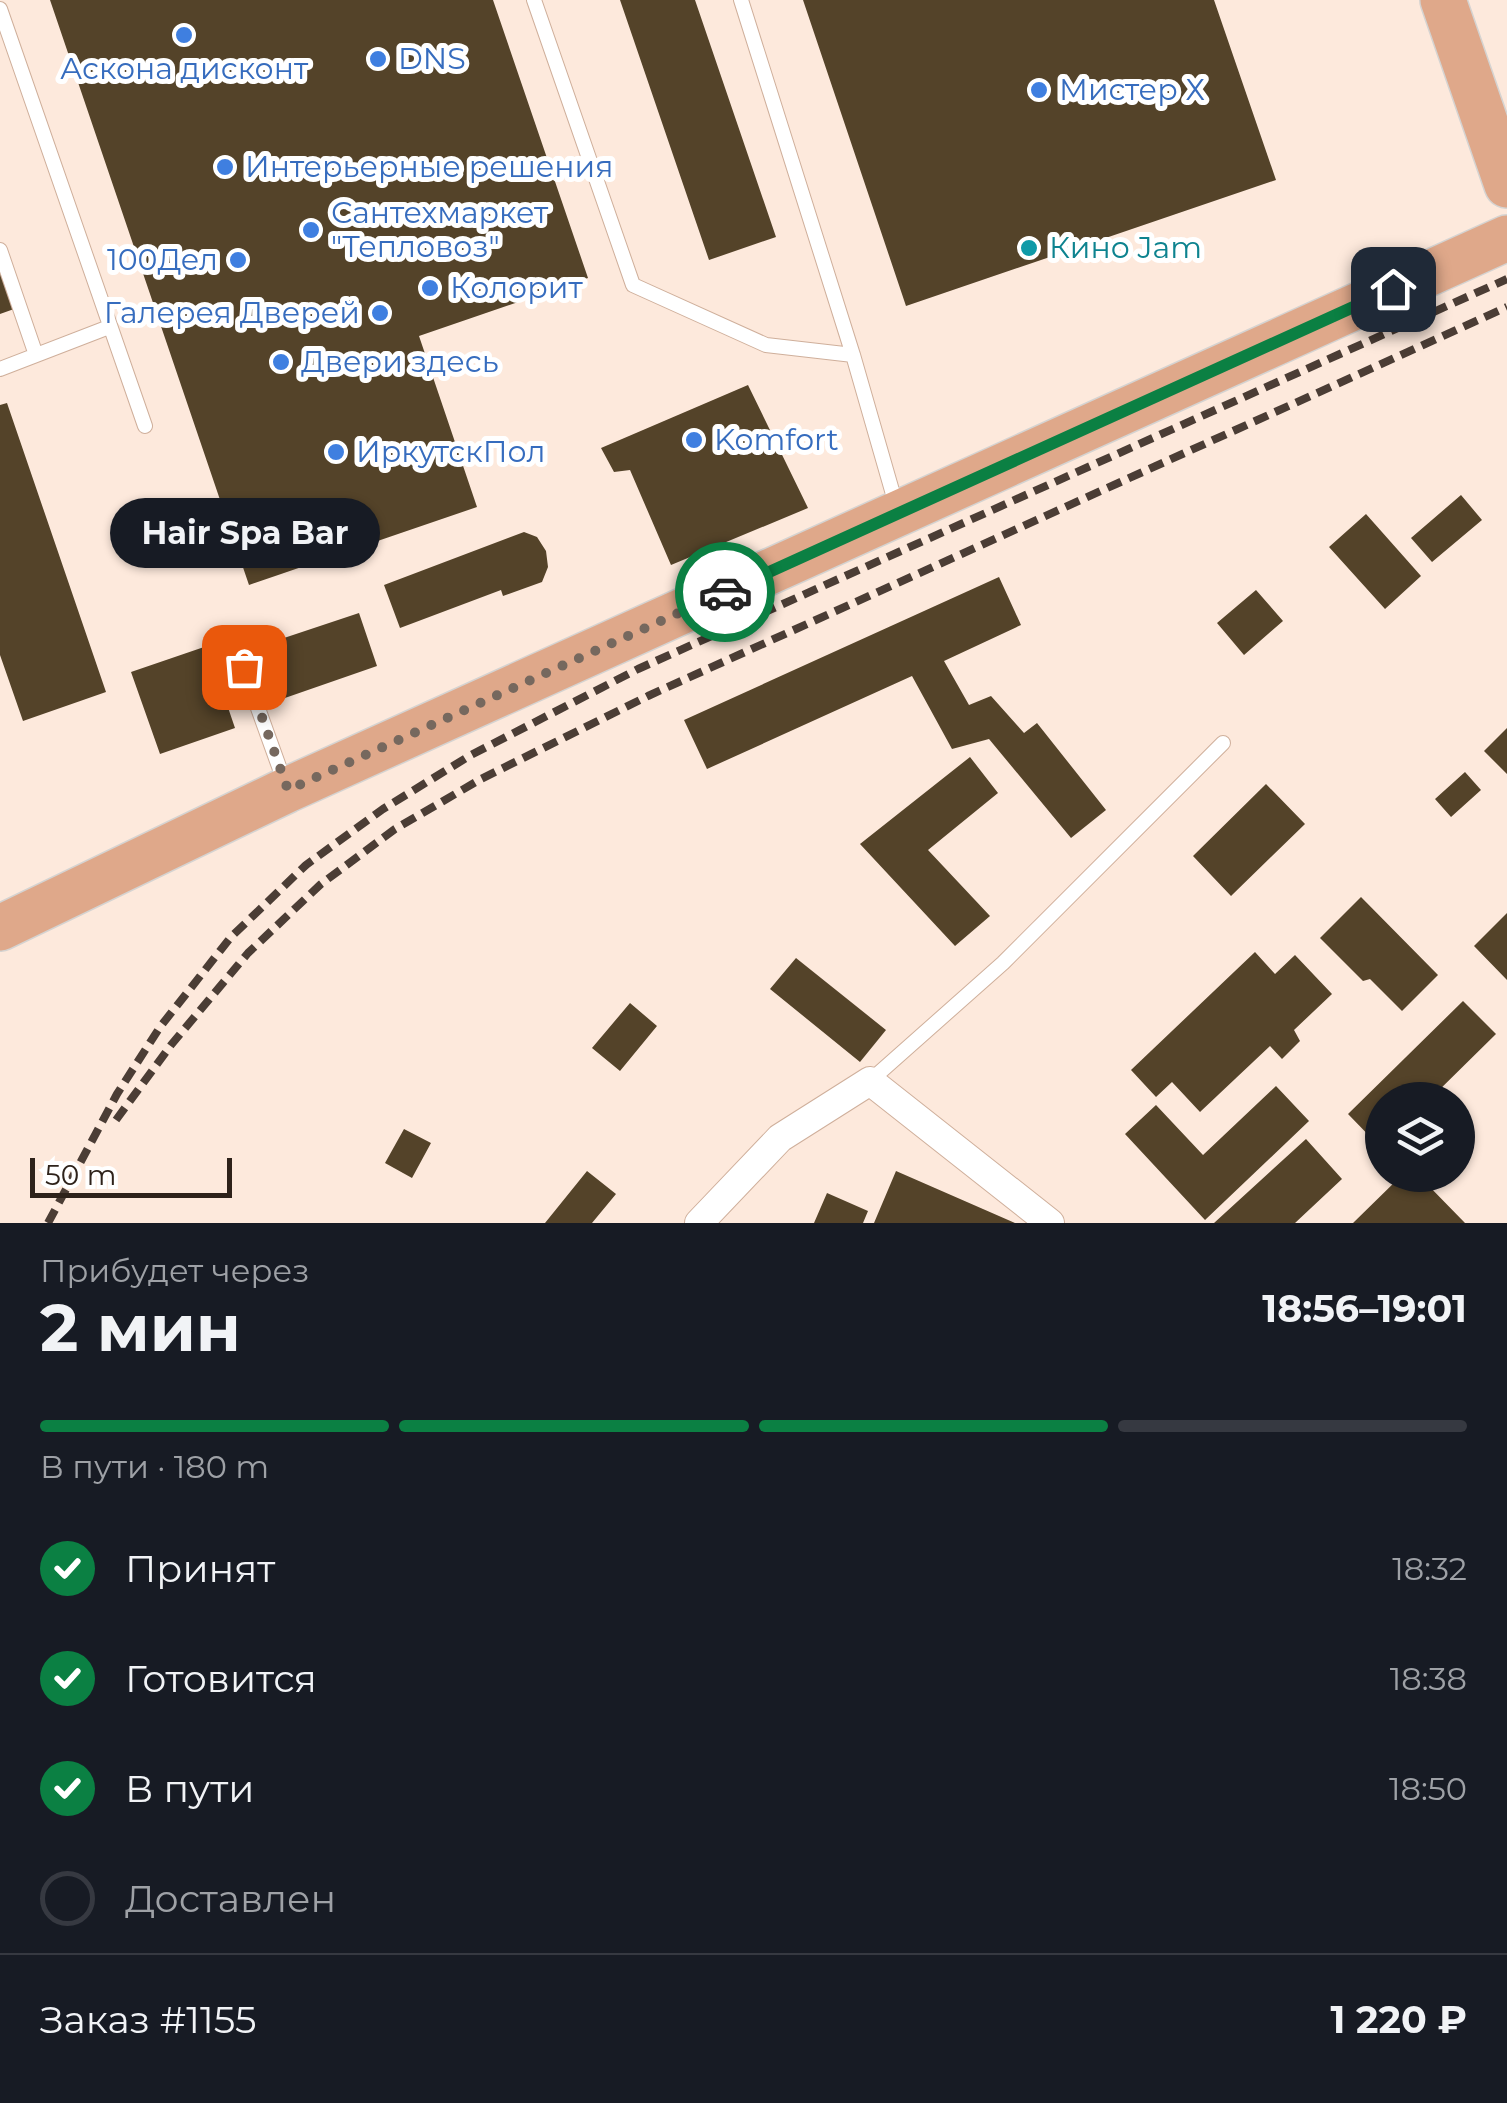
<!DOCTYPE html>
<html lang="ru">
<meta charset="utf-8">
<style>
body{margin:0;font-family:Montserrat,sans-serif;background:#20242c;color:#f1f3f6;height:100vh;display:flex;flex-direction:column;font-size:38px;white-space:nowrap}
*{box-sizing:border-box;margin:0}
p{font-size:32px;color:#9ea1a6}
.icon{flex:none;width:55px;height:55px;fill:none;stroke:currentColor;stroke-width:2;stroke-linecap:round;stroke-linejoin:round}
.map{position:relative;height:1223px;overflow:hidden}
.panel{display:flex;flex-direction:column;background:#171b24;flex:1}
.panel>*{flex:none}
.tools{position:absolute;left:1365px;top:1082px;display:grid;gap:20px}
.tools a{display:grid;place-items:center;width:110px;height:110px;border-radius:50%;background:#171b24;box-shadow:0 2px 8px #0004;font-size:50px}
.scale{position:absolute;left:30px;bottom:25px;width:202px;box-sizing:border-box;padding-left:10px;border:5px solid #2e221a;border-top:0;font-size:28px;line-height:35px;white-space:nowrap;color:#2e221a;-webkit-text-stroke:8px #fff;paint-order:stroke}
.pin{position:absolute;display:grid;place-items:center;width:85px;height:85px;color:#fff;margin:-42px;border-radius:20px;box-shadow:0 5px 15px #0006}
.courier{position:absolute;display:grid;place-items:center;width:100px;height:100px;margin:-50px;border:8px solid #0b8043;border-radius:50%;background:#fff;color:#222;box-shadow:0 2px 12px #0007}
.bubble{position:absolute;height:70px;border-radius:35px;background:#171b24;box-shadow:0 2px 8px #0004;font-size:32px;font-weight:700;line-height:70px;text-align:center}
.summary em{font-style:normal;font-weight:700}
.summary div{display:flex;flex-direction:column-reverse}
.summary{display:flex;align-items:center;justify-content:space-between;height:170px;padding:0 40px}
h1{font-size:65px;font-weight:700;line-height:75px}
.bar{display:grid;grid-template-columns:repeat(4,1fr);gap:15px 10px;align-content:center;height:120px;padding:0 40px}
.bar i{height:12px;border-radius:8px;background:#363941}
.bar .on{background:#0b8043}
.bar p{grid-column:span 4}
.line{display:flex;align-items:center;gap:25px;padding:0 40px;border-top:2px solid #363941}
.line div{flex:1}
ol{padding:0 40px;list-style:none}
li{display:flex;align-items:center;gap:30px;height:110px}
li p{margin-inline-start:auto}
li .icon{padding:10px;border-radius:50%;background:#0b8043;color:#fff;stroke-width:4}
li:last-child{color:#9ea1a6}
li i{width:55px;height:55px;border:5px solid #363941;border-radius:50%}
.map>svg:first-child{display:block}
.building{fill:#544329}
.lines{fill:none;stroke-linecap:round;stroke-linejoin:round}
.lane-casing{stroke:#cfaf9b;stroke-width:16}
.street-casing{stroke:#cfaf9b;stroke-width:30}
.primary-casing{stroke:#d5d3d1;stroke-width:48}
.lane{stroke:#fff;stroke-width:14}
.street{stroke:#fff;stroke-width:28}
.primary{stroke:#dfa88a;stroke-width:45}
.rail{stroke:#4b3d35;stroke-width:8;stroke-dasharray:15 8;stroke-linecap:butt}
.done{stroke:#76685e;stroke-width:10;stroke-dasharray:0 18}
.route{stroke:#0b8043;stroke-width:12}
.shop-dot{fill:#3f7fe0;stroke:#fff;stroke-width:4}
.culture-dot{fill:#0f9aa8;stroke:#fff;stroke-width:4}
.labels{text-anchor:middle;stroke-width:10;stroke-linejoin:round;paint-order:stroke}
.shop-label{font-size:30px;fill:#366cbe;stroke:#fff;text-anchor:start}
.culture-label{font-size:30px;fill:#0d838f;stroke:#fff;text-anchor:start}
</style>
<div class="map">
<svg width="1507" height="1223" viewBox="0 0 1507 1223">
<rect width="100%" height="100%" fill="#fde9dc"/>
<path class="building" d="M 50,0 L 493,0 L 588,278 L 419,336 L 477,507 L 249,585 Z
M 620,0 L 695,0 L 776,237 L 709,260 Z
M 803,0 L 1214,0 L 1276,180 L 906,306 Z
M 0,266 L 14,309 L 0,314 Z
M 748,385 L 808,508 L 671,565 L 630,470 L 614,472 L 601,448 Z
M 7,403 L 106,692 L 23,721 L 0,655 L 0,405 Z
M 1461,495 L 1482,520 L 1432,562 L 1411,538 Z
M 1366,514 L 1421,576 L 1385,609 L 1329,547 Z
M 524,532 L 537,537 L 546,551 L 548,567 L 542,582 L 503,596 L 501,590 L 400,628 L 384,585 Z
M 999,577 L 1021,625 L 944,661 L 969,705 L 991,696 L 1024,733 L 1037,723 L 1106,810 L 1071,838 L 989,739 L 952,749 L 912,676 L 707,769 L 684,720 Z
M 1256,590 L 1283,621 L 1244,655 L 1217,623 Z
M 359,613 L 377,666 L 282,699 L 263,645 Z
M 207,646 L 235,728 L 160,754 L 131,672 Z
M 1507,728 L 1507,774 L 1484,751 Z
M 970,757 L 998,793 L 928,850 L 990,916 L 955,946 L 860,844 Z
M 1465,772 L 1481,790 L 1451,817 L 1435,799 Z
M 1266,784 L 1305,824 L 1231,896 L 1193,856 Z
M 1361,897 L 1438,975 L 1402,1011 L 1370,979 L 1363,981 L 1320,938 Z
M 1507,913 L 1507,980 L 1474,946 Z
M 1255,952 L 1275,974 L 1295,955 L 1332,994 L 1294,1030 L 1300,1041 L 1282,1059 L 1270,1046 L 1200,1112 L 1172,1082 L 1156,1097 L 1131,1070 Z
M 796,958 L 886,1030 L 860,1062 L 770,989 Z
M 1463,1001 L 1496,1034 L 1429,1100 L 1382,1100 L 1382,1149 L 1348,1114 Z
M 630,1003 L 657,1026 L 620,1071 L 592,1048 Z
M 1276,1086 L 1309,1121 L 1205,1220 L 1125,1134 L 1156,1105 L 1203,1155 Z
M 404,1129 L 431,1143 L 412,1178 L 385,1163 Z
M 1306,1139 L 1342,1179 L 1295,1223 L 1214,1223 Z
M 587,1171 L 616,1194 L 592,1223 L 545,1223 Z
M 896,1171 L 1015,1223 L 874,1223 Z
M 1401,1176 L 1414,1190 L 1424,1181 L 1465,1223 L 1353,1223 Z
M 827,1193 L 868,1211 L 863,1223 L 814,1223 Z"/>
<g class="lines">
<defs>
<path id="lane" d="M 534,0 L 633,285 L 766,345 L 853,355 L 897,508
M 741,0 L 853,355
M 0,9 L 145,426
M 0,250 L 36,355
M 0,369 L 109,327
M 232,636 L 286,786
M 870,1081 L 1003,963 L 1223,743"/>
<path id="street" d="M 699,1223 L 780,1138 L 870,1081 L 1050,1223"/>
<path id="primary" d="M 1443,0 L 1507,185
M 0,928 L 287,790 L 1507,238"/>
</defs>
<use href="#lane" class="lane-casing"/>
<use href="#street" class="street-casing"/>
<use href="#primary" class="primary-casing"/>
<use href="#lane" class="lane"/>
<use href="#street" class="street"/>
<use href="#primary" class="primary"/>
<path class="rail" d="M 116,1120 L 171,1045 L 248,953 L 321,884 L 395,829 L 481,779 L 648,696 L 1507,307
M 48,1223 L 117,1094 L 160,1027 L 231,937 L 306,865 L 383,809 L 471,755 L 638,669 L 1507,279"/>
</g>
<g class="lines">
<path class="done" d="M 244,667 L 288,790 L 725,592"/>
<path class="route" d="M 725,592 L 1393,289"/>
</g>
<g class="shop-dot">
<circle cx="184" cy="35" r="10"/>
<circle cx="378" cy="59" r="10"/>
<circle cx="1039" cy="90" r="10"/>
<circle cx="225" cy="167" r="10"/>
<circle cx="311" cy="230" r="10"/>
<circle cx="238" cy="260" r="10"/>
<circle cx="430" cy="288" r="10"/>
<circle cx="380" cy="313" r="10"/>
<circle cx="281" cy="362" r="10"/>
<circle cx="694" cy="440" r="10"/>
<circle cx="336" cy="452" r="10"/>
</g>
<circle class="culture-dot" cx="1029" cy="248" r="10"/>
<g class="labels">
<g class="shop-label">
<text x="398" y="69">DNS</text>
<text x="184" y="79" text-anchor="middle">Аскона дисконт</text>
<text x="1059" y="100">Мистер Х</text>
<text x="245" y="177">Интерьерные решения</text>
<text x="331" y="223">Сантехмаркет<tspan x="331" dy="34">"Тепловоз"</tspan></text>
<text x="218" y="270" text-anchor="end">100Дел</text>
<text x="450" y="298">Колорит</text>
<text x="360" y="323" text-anchor="end">Галерея Дверей</text>
<text x="301" y="372">Двери здесь</text>
<text x="714" y="450">Komfort</text>
<text x="356" y="462">ИркутскПол</text>
</g>
<g class="culture-label">
<text x="1049" y="258">Кино Jam</text>
</g>
</g>
</svg>
<div class="tools">
<a><svg class="icon" aria-label="layers" viewBox="0 0 24 24"><path d="M12 4l9 5-9 5-9-5zM3 14l9 5 9-5"/></svg></a>
</div>
<div class="scale">50 m</div>
<div class="pin" style="left:244px;top:667px;background:#ea580c"><svg class="icon" aria-label="bag" viewBox="0 0 24 24"><path d="M5 8h14l-1 12H6zM9 8a3 3 0 0 1 6 0"/></svg></div>
<div class="pin" style="left:1393px;top:289px;background:#1f2937"><svg class="icon" aria-label="home" viewBox="0 0 24 24"><path d="M3 11l9-7 9 7M6 9v11h12V9"/></svg></div>
<div class="courier" style="left:725px;top:592px"><svg class="icon" aria-label="car" viewBox="0 0 24 24"><path d="M5 17H2v-5l4-1 3-4h7l3 4 3 1v5h-3M9 17h6M6 11h13"/><circle cx="7" cy="17" r="2"/><circle cx="17" cy="17" r="2"/></svg></div>
<div class="bubble" style="left:110px;top:498px;width:270px">Hair Spa Bar</div>
</div>
<section class="panel">
<div class="summary"><div><h1>2 мин</h1><p>Прибудет через</p></div><em>18:56–19:01</em></div>
<div class="bar"><i class="on"></i><i class="on"></i><i class="on"></i><i></i><p>В пути · 180 m</p></div>
<ol>
<li><svg class="icon" aria-label="check" viewBox="0 0 24 24"><path d="M5 12l5 5 9-10"/></svg>Принят<p>18:32</p></li>
<li><svg class="icon" aria-label="check" viewBox="0 0 24 24"><path d="M5 12l5 5 9-10"/></svg>Готовится<p>18:38</p></li>
<li><svg class="icon" aria-label="check" viewBox="0 0 24 24"><path d="M5 12l5 5 9-10"/></svg>В пути<p>18:50</p></li>
<li><i></i>Доставлен</li>
</ol>
<div class="line" style="height:130px"><div>Заказ #1155</div><b>1 220 ₽</b></div>
</section>
